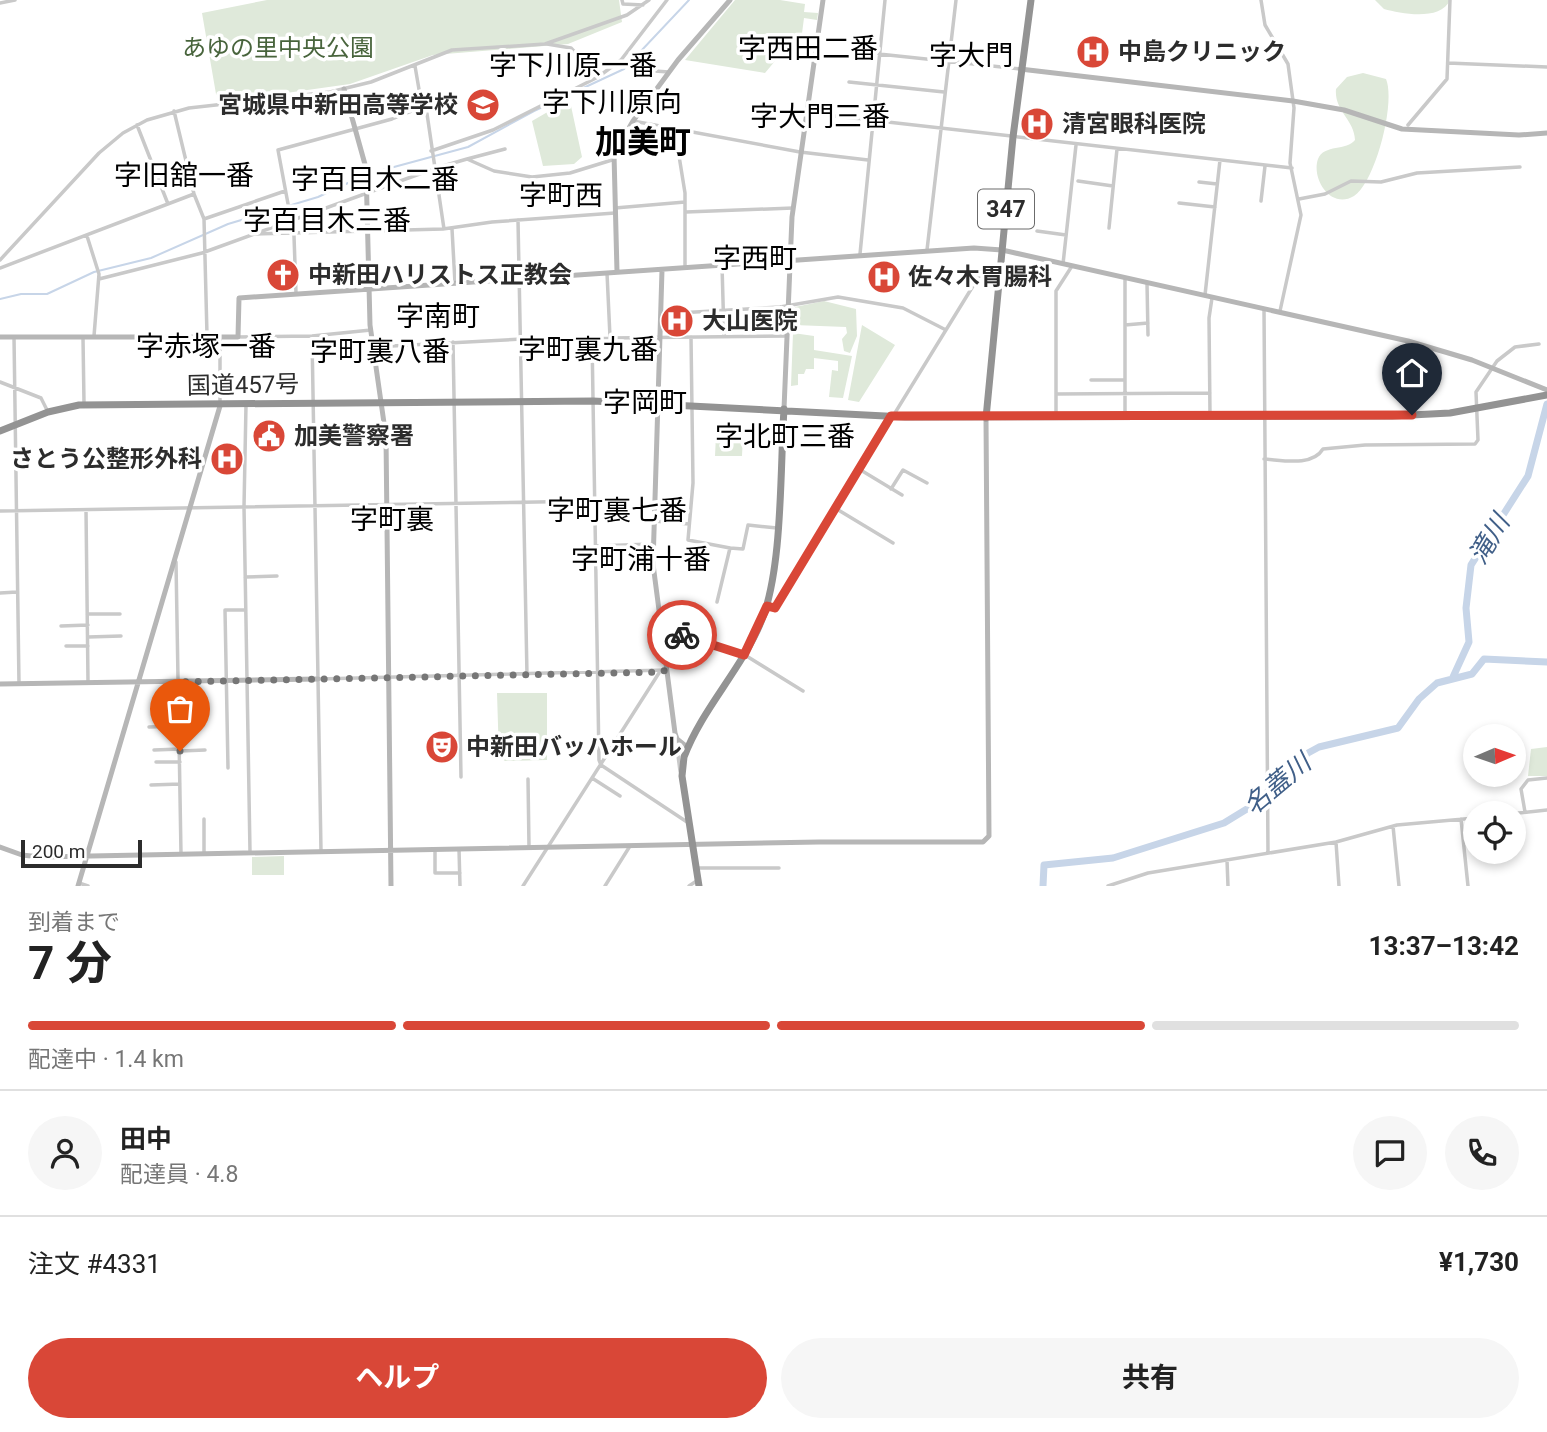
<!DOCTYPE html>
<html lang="ja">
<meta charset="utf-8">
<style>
body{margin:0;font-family:Roboto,"Noto Sans JP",sans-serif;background:#f6f6f6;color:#222;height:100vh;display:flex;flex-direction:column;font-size:26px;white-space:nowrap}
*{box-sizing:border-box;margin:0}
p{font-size:23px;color:#767676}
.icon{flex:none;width:38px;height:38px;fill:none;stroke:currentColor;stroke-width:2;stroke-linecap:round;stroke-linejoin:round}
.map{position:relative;height:886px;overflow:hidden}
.panel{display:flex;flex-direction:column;background:#fff;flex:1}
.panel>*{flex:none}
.needle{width:46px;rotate:88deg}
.buttons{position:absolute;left:1463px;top:724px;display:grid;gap:14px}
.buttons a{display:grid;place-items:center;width:63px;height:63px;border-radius:50%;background:#fff;box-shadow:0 4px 10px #0003;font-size:35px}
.scale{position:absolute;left:21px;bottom:18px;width:121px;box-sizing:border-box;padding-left:7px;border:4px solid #2c2c2c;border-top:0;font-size:19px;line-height:24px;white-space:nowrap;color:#2c2c2c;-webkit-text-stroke:5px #fff;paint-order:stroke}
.pin{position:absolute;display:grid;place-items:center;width:60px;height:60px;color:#fff;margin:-72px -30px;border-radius:50% 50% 50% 0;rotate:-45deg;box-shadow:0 0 7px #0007}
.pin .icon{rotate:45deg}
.courier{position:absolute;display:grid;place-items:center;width:70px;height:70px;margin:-35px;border:5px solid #d94737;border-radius:50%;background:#fff;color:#222;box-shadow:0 2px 9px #0007}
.head em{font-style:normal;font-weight:700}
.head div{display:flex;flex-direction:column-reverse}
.head{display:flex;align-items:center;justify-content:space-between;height:119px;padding:0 28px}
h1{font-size:46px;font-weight:700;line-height:52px}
.bar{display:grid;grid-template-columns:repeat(4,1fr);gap:10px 7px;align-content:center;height:84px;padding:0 28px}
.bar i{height:9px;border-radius:5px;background:#e0e0e0}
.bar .active{background:#d94737}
.bar p{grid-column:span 4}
.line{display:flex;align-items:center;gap:18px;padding:0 28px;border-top:2px solid #e0e0e0}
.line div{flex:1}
.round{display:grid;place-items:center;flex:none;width:74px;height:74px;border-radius:37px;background:#f6f6f6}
.button{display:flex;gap:14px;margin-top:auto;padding:14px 28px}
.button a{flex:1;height:80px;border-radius:42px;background:#d94737;color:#fff;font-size:28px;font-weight:700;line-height:80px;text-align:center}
.button a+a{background:#f6f6f6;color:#222}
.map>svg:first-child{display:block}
.green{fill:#dfe9da}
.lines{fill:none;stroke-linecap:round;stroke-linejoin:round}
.stream{stroke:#c7d5e8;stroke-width:2}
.river{stroke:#c7d5e8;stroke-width:7}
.street{stroke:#c9c9c9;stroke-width:3.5}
.secondary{stroke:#b6b6b6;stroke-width:5}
.highway{stroke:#939393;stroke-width:7}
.done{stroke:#767676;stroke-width:7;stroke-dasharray:0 12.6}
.route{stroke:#d94737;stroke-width:9}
.labels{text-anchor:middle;stroke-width:7;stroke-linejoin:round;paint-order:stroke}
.shield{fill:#fff;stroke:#6b6b6b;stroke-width:2}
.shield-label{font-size:23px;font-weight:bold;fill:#2c2c2c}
.park-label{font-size:24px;fill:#48643c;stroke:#fff}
.poi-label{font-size:24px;font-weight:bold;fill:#2c2c2c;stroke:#fff;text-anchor:start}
.street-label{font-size:24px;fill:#2c2c2c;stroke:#fff}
.water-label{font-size:26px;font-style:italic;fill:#405f88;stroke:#fff}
.quarter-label{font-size:28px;fill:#000;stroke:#fff}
.district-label{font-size:32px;font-weight:bold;fill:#000;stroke:#fff}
</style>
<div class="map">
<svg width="1547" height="886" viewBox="0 0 1547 886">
<rect width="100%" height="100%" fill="#fff"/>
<path class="green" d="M 267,0 L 619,0 L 622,22 L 568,44 L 433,55 L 350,84 L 223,102 L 216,94 L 202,13 Z
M 735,0 L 780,0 L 805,4 L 804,12 L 818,13 L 817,20 L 804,18 L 800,49 L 785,49 L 765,73 L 685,60 Z
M 1375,0 L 1450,0 C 1441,21 1402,14 1384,9 Z
M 1363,73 L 1386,79 C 1396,103 1375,183 1354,196 C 1331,210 1311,179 1318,159 C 1324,144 1347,151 1355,140 C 1354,119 1334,111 1336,89 L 1347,77 Z
M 571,106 L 582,157 L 574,164 L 543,166 L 532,121 L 551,110 Z
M 824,301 L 856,309 L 857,336 L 850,353 L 844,351 L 842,339 L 847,333 L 846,327 L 794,325 L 795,307 Z
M 862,325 L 895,345 L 859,402 L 848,400 Z
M 793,333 L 814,336 L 814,350 L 852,356 L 843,398 L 829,397 L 832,370 L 838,371 L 838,361 L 814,358 L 814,369 L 806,369 L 804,374 L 798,374 L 798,385 L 791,386 Z
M 716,435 L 743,435 L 742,456 L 715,456 Z
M 497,693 L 547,693 L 547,760 L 505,761 L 499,757 Z
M 1547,747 L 1547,776 L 1528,776 L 1531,749 Z
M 284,856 L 284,875 L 252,875 L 252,857 Z"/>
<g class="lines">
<path class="stream" d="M 368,174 L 468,147 L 534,111 L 624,69 L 689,0
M 0,299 L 21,294 L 47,294 L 94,272 L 151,258 L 228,224 L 318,197 L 363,176"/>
<path class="river" d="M 1453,677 L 1469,642 L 1466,608 L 1471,565 L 1528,476 L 1547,404
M 1043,886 L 1044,865 L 1113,858 L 1224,823 L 1255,804 L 1308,753 L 1319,747 L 1398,728 L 1419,699 L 1437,683 L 1472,674 L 1484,659 L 1547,662"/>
<path class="street" d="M 622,0 L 623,4 L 643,5
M 1261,0 L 1265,25 L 1288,64 L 1294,108 L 1290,163 L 1301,215 L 1280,311
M 0,3 L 15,0
M 547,44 L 571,48 L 598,77
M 879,54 L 1020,69
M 621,60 L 640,70 L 669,72
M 1448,63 L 1547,67
M 415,66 L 422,107 L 426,107 L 444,229
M 849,82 L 944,92
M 174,111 L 194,194 L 204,219 L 207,335
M 808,113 L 1292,168
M 633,121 L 800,152 L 868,160
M 137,125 L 168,204
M 1408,125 L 1447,79 L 1450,0
M 675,131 L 685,193 L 685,268
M 431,151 L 493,130 L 598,77 L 621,60 L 667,0
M 467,159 L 505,149
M 1078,181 L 1113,186
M 1199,182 L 1217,184
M 1299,199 L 1325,194 L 1351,181 L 1381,182 L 1417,173 L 1520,167
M 1261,201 L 1265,166
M 1179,203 L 1215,207
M 615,208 L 685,202
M 686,212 L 793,208
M 204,219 L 285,191
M 518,220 L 527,675
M 1109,228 L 1117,149
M 452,229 L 455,283
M 1037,231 L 1066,235
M 253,234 L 443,229 L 492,222 L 615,213
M 87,236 L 99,274 L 94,336
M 927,250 L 956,0
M 860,254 L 885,0
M 0,260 L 99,153 L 123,133 L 147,120 L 189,108 L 330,92 L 371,82 L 452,50 L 545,44 L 627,15 L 649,0
M 1063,264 L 1076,145
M 722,265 L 724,336
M 0,268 L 194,194
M 607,273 L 610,337
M 99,279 L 202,253 L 436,168 L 467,159 L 494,171 L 532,177 L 570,173 L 612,160
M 1147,283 L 1148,335
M 296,293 L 294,236 L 278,150 L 392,119 L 422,107
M 1205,295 L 1220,160
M 1264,309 L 1268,853
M 661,314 L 780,307 L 838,297 L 903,308 L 946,330
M 1125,325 L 1148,323
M 312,336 L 321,851
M 14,337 L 19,684
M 220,337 L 220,403
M 238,337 L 312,336 L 371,330
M 691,337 L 693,483 L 688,540 L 730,548 L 717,602
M 83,338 L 84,403
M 592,338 L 599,760 L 601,765 L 687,822
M 453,342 L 461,777
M 373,347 L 522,339 L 787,336
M 1091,380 L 1125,380
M 0,382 L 41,398 L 48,412
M 1056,394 L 1210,393
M 246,405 L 244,507 L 250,852
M 1210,415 L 1209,318 L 1212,298
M 1056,416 L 1056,291 L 1072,266
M 1125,416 L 1125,278
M 1264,459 C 1282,460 1312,467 1323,449 L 1365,445 L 1475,444 L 1478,440 L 1476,392 L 1497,361 L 1515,347 L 1539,344
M 859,469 L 902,495
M 891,489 L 903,470 L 927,483
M 835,508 L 893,543
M 86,510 L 88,682
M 0,511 L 594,501
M 654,521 L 689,524
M 595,546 L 653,544
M 730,548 L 743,549 L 748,525 L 777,528
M 176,562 L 181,854
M 245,577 L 277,576
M 0,593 L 17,592
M 767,606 L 775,608 L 981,273 L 999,279
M 87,614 L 120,614
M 61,626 L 88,625
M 662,628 L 740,652 L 803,691
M 88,637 L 121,636
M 66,646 L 88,646
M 319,679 L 667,670
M 156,705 L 179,705
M 149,727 L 179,726
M 676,740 L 680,771
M 154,750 L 180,749
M 180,751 L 205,750
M 156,762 L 180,762
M 228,768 L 225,610 L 246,610
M 592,778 L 620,796
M 528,779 L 529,847
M 151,785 L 180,784
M 1525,812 L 1521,789 L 1528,780 L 1547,778
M 1509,814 L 1547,810
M 204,819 L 204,853
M 1461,819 L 1468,886
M 1393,826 L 1399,886
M 1336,842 L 1339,886
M 435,849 L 435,873 L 460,873
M 459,849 L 460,886
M 1227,860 L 1228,886
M 697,868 L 779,868
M 79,883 L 88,886
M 523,886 L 659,673
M 605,886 L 630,846
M 689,886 L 698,880
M 1108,886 L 1148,873 L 1336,842 L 1397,825 L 1475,818"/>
<path class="secondary" d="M 1020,69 L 1293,101 L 1344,110 L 1402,129 L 1519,135 L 1547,133
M 344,89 L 366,168 L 370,325 L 386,437 L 391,886
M 662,270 L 653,564 L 675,733 L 677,739 L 687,747
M 617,272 L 614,154 L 633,121 L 678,60 L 730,0
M 0,337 L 238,337 L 239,298 L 974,248 L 1002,250 L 1408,341 L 1472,360 L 1547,390
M 784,409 L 792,217 L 823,0
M 0,684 L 318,679
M 0,847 L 22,855 L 40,857 L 819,842 L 983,842 L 989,836 L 986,418
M 78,886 L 220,406"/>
<path class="highway" d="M 986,418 L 1013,137 L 1031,0
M 0,431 L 48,412 L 79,405 L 593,401 L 905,417 L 1392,416 L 1450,413 L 1547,395
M 699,886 L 682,776 L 684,757 C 702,709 741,670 761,622 C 783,569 780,469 784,409"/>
</g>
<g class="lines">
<path class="done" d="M 180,751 L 179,682 L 660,672 L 667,670 L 661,628 L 682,635"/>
<path class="route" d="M 682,635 L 744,655 L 767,606 L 775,608 L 891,416 L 1412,415"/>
</g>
<defs>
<symbol id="hospital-disc" viewBox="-11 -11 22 22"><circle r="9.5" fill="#d94737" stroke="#fff"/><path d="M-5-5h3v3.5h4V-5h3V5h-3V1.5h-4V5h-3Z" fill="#fff"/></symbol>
<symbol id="school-disc" viewBox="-11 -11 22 22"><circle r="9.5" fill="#d94737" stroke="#fff"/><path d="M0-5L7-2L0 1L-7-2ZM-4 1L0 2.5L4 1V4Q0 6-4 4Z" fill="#fff"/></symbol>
<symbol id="church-disc" viewBox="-11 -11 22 22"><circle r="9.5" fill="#d94737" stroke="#fff"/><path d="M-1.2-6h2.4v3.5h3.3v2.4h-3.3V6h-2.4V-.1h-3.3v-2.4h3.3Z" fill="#fff"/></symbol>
<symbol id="civic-disc" viewBox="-11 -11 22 22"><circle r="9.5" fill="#d94737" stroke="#fff"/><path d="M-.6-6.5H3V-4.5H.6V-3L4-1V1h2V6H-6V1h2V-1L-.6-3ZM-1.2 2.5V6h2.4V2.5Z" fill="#fff"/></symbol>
<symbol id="theatre-disc" viewBox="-11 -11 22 22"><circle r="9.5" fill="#d94737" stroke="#fff"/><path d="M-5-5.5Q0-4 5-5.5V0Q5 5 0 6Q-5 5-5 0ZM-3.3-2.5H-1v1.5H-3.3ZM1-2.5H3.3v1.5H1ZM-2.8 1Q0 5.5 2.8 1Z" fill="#fff"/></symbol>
</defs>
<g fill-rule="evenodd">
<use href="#hospital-disc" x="1074" y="33" width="38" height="38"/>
<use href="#school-disc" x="464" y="86" width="38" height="38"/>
<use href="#hospital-disc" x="1018" y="105" width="38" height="38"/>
<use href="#church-disc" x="264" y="256" width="38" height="38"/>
<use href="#hospital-disc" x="865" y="258" width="38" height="38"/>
<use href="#hospital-disc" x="658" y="302" width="38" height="38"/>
<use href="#civic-disc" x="250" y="417" width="38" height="38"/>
<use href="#hospital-disc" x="208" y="440" width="38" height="38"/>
<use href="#theatre-disc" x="423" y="728" width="38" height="38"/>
</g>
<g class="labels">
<rect class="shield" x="978" y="189.5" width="56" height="39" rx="5"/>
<g class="shield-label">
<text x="1006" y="217">347</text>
</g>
<g class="park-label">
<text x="278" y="56">あゆの里中央公園</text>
</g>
<g class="poi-label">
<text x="1118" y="60">中島クリニック</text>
<text x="458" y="113" text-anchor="end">宮城県中新田高等学校</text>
<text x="1062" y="132">清宮眼科医院</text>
<text x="308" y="283">中新田ハリストス正教会</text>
<text x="908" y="285">佐々木胃腸科</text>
<text x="702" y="329">大山医院</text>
<text x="294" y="444">加美警察署</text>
<text x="202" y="467" text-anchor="end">さとう公整形外科</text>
<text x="466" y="755">中新田バッハホール</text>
</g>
<g class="street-label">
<text transform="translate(243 385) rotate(-1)" y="8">国道457号</text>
</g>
<g class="water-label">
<text transform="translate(1489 539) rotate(-59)" y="9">滝川</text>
<text transform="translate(1277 784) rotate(-40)" y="9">名蓋川</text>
</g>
<g class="quarter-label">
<text x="808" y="58">字西田二番</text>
<text x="971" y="65">字大門</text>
<text x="573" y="75">字下川原一番</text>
<text x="612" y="112">字下川原向</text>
<text x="820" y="126">字大門三番</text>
<text x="184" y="185">字旧舘一番</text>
<text x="375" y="189">字百目木二番</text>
<text x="561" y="205">字町西</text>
<text x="327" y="230">字百目木三番</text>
<text x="755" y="268">字西町</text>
<text x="438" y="326">字南町</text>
<text x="206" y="356">字赤塚一番</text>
<text x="588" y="359">字町裏九番</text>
<text x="380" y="361">字町裏八番</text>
<text x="645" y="412">字岡町</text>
<text x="785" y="446">字北町三番</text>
<text x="617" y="520">字町裏七番</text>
<text x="392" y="529">字町裏</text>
<text x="641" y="569">字町浦十番</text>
</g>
<g class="district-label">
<text x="643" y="153">加美町</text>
</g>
</g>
</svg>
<div class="buttons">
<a><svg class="needle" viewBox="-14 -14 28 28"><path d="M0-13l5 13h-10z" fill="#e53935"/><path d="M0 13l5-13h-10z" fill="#767676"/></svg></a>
<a><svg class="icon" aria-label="locate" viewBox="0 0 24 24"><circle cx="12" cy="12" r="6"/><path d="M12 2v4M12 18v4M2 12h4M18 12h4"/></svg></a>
</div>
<div class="scale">200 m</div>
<div class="pin" style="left:180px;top:751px;background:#ea580c"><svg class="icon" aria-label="bag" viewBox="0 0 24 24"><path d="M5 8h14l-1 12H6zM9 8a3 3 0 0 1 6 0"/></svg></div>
<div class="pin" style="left:1412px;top:415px;background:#1f2937"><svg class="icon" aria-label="home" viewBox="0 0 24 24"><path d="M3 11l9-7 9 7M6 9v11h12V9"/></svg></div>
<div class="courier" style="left:682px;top:635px"><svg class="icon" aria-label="bike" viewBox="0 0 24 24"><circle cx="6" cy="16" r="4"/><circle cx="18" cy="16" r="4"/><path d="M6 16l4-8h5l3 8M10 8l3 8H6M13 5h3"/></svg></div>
</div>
<section class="panel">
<div class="head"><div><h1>7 分</h1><p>到着まで</p></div><em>13:37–13:42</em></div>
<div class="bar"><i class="active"></i><i class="active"></i><i class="active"></i><i></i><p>配達中 · 1.4 km</p></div>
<div class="line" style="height:126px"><a class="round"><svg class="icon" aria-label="person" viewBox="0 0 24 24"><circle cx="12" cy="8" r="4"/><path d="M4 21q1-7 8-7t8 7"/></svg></a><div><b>田中</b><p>配達員 · 4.8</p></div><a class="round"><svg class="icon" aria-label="chat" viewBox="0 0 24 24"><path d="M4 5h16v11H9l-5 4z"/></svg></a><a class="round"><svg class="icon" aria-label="phone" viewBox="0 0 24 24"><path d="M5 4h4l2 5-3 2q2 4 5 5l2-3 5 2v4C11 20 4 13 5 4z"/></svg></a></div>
<div class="line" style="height:91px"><div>注文 #4331</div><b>¥1,730</b></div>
<div class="button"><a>ヘルプ</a><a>共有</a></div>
</section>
